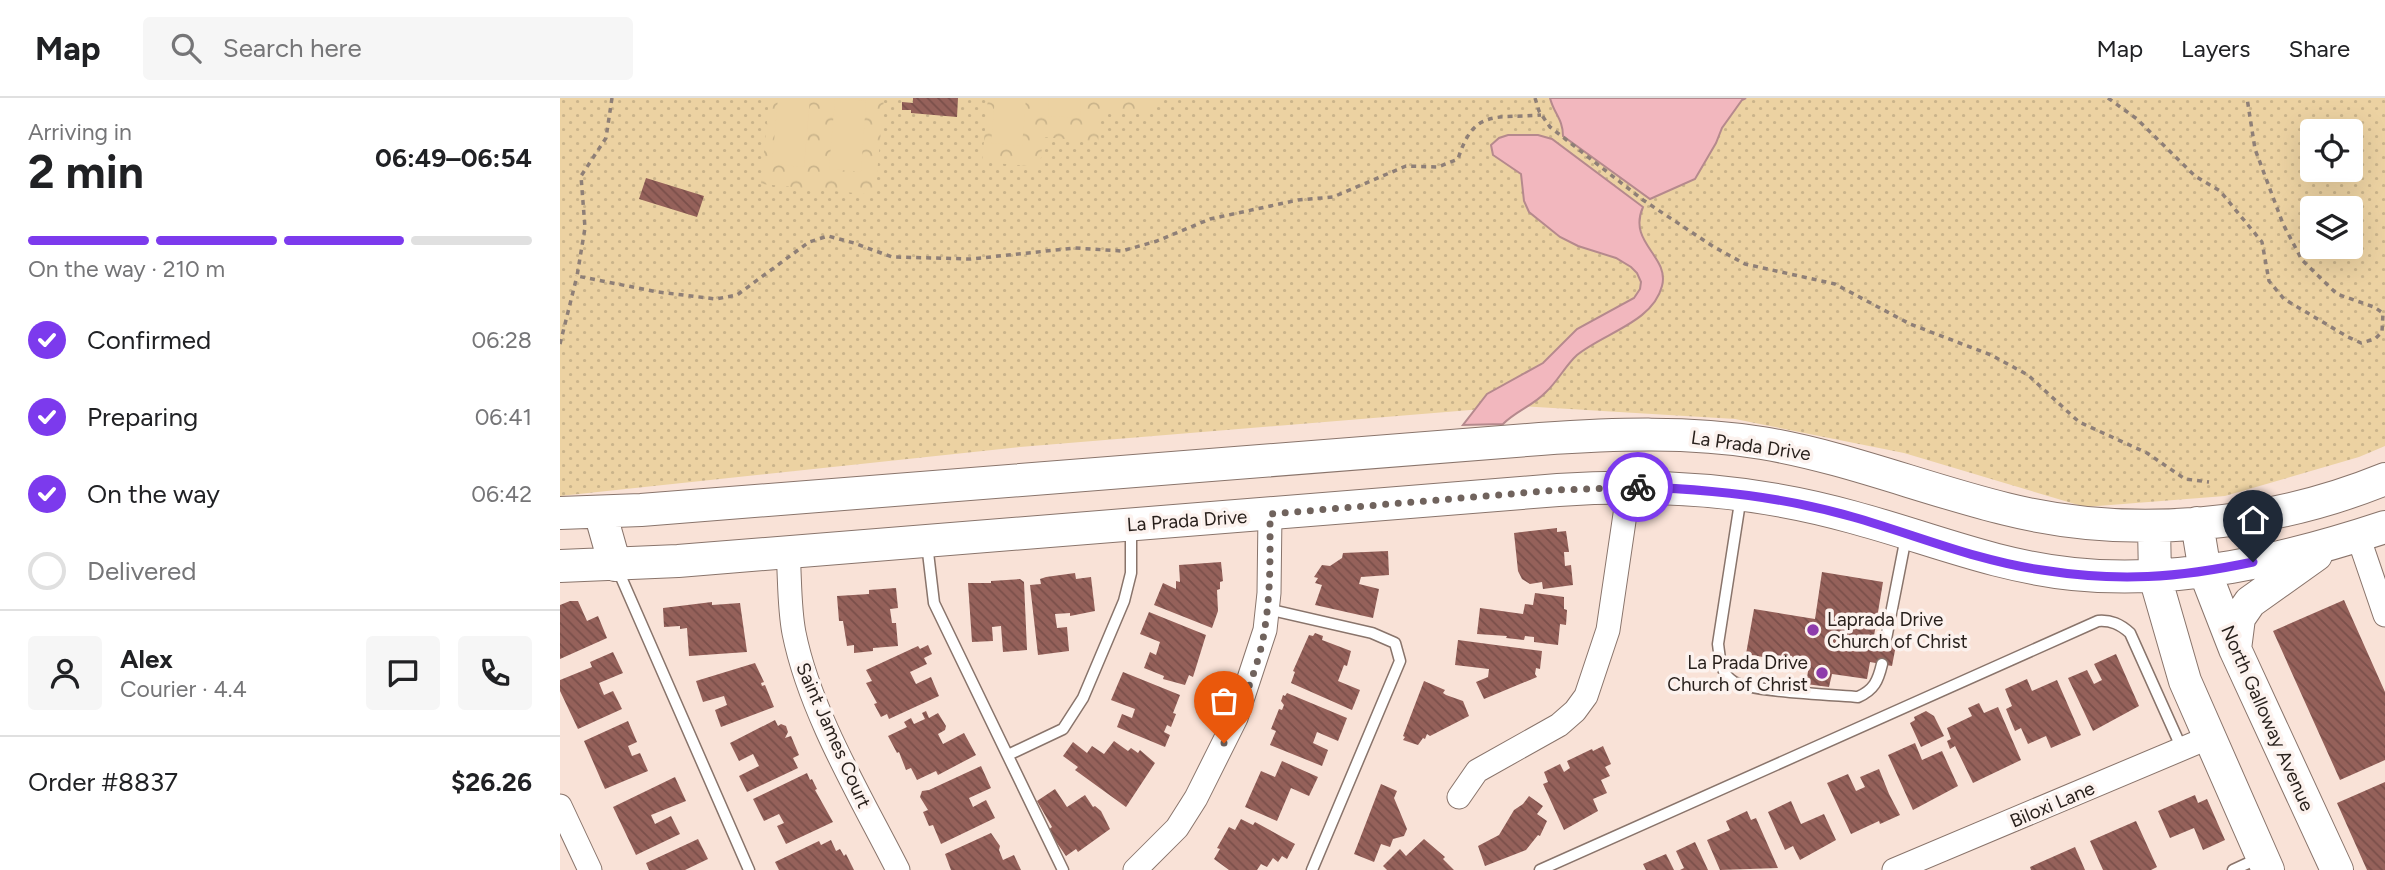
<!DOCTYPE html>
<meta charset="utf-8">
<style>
body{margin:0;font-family:Figtree,sans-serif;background:#f6f6f6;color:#202124;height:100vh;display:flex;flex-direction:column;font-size:26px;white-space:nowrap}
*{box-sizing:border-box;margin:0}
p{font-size:23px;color:#757577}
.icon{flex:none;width:38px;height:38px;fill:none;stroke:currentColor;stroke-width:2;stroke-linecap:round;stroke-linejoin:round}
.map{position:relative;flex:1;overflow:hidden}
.details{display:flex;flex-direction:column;background:#fff;width:560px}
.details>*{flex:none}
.controls{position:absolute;left:1740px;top:21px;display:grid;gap:14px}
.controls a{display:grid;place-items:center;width:63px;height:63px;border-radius:7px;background:#fff;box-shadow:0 7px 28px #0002;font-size:35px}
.pin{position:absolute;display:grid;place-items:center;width:60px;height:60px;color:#fff;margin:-72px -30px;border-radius:50% 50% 50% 0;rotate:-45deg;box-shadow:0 0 7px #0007}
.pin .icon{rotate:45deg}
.courier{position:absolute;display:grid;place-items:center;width:70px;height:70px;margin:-35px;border:5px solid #7c3aed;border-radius:50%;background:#fff;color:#222;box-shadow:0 2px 9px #0007}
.headline em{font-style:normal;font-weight:700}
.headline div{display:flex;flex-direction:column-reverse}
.headline{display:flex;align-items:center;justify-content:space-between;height:119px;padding:0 28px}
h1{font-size:46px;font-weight:700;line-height:52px}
.bar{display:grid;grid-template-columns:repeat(4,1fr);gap:10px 7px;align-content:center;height:84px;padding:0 28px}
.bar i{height:9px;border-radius:5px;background:#e0e0e0}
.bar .current{background:#7c3aed}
.bar p{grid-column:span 4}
.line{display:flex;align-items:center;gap:18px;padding:0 28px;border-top:2px solid #e0e0e0}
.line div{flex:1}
.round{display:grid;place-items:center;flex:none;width:74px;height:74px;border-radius:7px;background:#f6f6f6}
ol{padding:0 28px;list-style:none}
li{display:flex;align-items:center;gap:21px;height:77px}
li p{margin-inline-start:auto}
li .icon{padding:7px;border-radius:50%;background:#7c3aed;color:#fff;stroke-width:4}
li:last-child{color:#757577}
li i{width:38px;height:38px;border:4px solid #e0e0e0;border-radius:50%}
header{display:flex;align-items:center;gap:42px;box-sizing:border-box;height:98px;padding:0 35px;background:#fff;border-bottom:2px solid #e0e0e0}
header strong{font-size:33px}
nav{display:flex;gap:38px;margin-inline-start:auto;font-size:24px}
.search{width:490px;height:63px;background:#f6f6f6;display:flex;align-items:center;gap:18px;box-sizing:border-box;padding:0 24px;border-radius:7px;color:#757577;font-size:26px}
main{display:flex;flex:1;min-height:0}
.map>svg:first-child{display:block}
.grass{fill:url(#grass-dots);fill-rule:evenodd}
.park{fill:url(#park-crowns)}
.garden{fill:#ecd2a2}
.water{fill:#f2b7be;stroke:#b5898d;stroke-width:2}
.building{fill:url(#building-back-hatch)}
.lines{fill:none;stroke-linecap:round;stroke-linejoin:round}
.service-casing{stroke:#89746b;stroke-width:13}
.minor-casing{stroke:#89746b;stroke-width:25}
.secondary-casing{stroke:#89746b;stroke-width:34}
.path{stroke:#8e7f77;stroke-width:3.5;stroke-dasharray:5 5;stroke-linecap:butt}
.service{stroke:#fff;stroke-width:10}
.minor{stroke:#fff;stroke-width:23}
.secondary{stroke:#fff;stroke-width:32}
.done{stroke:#70635d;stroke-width:7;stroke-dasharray:0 12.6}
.route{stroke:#7c3aed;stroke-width:9}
.poi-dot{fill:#8e3cab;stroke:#fcf2ee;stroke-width:2.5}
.labels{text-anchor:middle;stroke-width:7;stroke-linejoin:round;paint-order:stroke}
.street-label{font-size:19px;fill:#271f1b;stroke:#fcf2ee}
.poi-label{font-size:19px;fill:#271f1b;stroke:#fcf2ee;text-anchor:start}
</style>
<header>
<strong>Map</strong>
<div class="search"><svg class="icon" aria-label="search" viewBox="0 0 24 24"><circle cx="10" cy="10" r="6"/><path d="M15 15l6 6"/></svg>Search here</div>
<nav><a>Map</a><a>Layers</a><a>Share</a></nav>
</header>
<main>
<section class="details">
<div class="headline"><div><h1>2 min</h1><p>Arriving in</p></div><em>06:49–06:54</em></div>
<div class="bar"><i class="current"></i><i class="current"></i><i class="current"></i><i></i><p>On the way · 210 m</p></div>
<ol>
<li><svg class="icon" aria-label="check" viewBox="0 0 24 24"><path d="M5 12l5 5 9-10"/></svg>Confirmed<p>06:28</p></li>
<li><svg class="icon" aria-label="check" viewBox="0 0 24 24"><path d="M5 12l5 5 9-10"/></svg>Preparing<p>06:41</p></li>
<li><svg class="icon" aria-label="check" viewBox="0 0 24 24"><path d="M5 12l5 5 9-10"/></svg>On the way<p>06:42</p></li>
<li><i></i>Delivered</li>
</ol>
<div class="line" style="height:126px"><a class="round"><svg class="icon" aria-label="person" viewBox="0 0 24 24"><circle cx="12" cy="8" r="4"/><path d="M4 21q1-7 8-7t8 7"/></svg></a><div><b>Alex</b><p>Courier · 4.4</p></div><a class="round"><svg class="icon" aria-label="chat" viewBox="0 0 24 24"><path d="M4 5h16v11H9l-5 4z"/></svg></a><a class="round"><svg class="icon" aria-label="phone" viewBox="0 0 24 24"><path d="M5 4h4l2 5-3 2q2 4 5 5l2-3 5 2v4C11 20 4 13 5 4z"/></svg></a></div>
<div class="line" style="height:91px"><div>Order #8837</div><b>$26.26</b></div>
</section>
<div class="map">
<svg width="1825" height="772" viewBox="0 0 1825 772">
<defs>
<pattern id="grass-dots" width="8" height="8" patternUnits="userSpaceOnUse" patternTransform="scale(1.75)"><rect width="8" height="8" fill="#ecd2a2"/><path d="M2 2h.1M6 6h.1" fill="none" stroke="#cab48b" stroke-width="1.8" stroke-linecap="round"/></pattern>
<pattern id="park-crowns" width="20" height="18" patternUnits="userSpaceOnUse" patternTransform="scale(1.75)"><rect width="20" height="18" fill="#ecd2a2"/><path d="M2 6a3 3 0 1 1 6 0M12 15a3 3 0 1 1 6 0" fill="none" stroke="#cab48b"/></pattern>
<pattern id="building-back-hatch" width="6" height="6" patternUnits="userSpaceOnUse" patternTransform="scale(1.75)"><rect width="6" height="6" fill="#95615a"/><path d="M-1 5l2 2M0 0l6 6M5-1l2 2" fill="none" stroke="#7a4f4a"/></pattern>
</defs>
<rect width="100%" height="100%" fill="#f9e2d7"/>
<path class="grass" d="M 0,0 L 1825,0 L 1825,348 L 1799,359 L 1665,398 L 1525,409 L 1344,355 L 1175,321 L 959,308 L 460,349 L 0,398 ZM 1752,33 L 1790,33 L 1790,72 L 1752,72 ZM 1752,110 L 1790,110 L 1790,149 L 1752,149 Z"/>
<path class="park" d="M 209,0 L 324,0 L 315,97 L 201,86 Z
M 428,0 L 595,0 L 594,16 L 541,12 L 538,44 L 483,39 L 480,69 L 422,64 Z"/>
<path class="garden" d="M 218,0 L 250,0 L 244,69 L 212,66 Z
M 275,0 L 306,3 L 301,74 L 269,71 Z
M 435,0 L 466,0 L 462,48 L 431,45 Z
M 489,0 L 521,0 L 520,20 L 488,18 Z"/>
<path class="water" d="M 990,0 L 1186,0 L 1182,2 L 1162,30 L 1156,45 L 1135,81 L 1090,101 L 1003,38 C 1003,21 994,16 990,0 Z
M 948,37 L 978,37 L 992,41 L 1083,109 C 1067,145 1110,158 1102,188 C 1093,224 1044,235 1017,257 C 1005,268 998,283 986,294 C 974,307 956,313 943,326 L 903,327 L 927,296 L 983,265 L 1017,231 L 1074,200 L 1080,191 L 1081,184 L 1077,175 L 1071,169 L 1056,160 L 1018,148 L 1000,139 L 969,114 L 964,103 L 961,76 L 933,57 L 931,47 L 939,40 Z"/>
<path class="building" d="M 353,0 L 398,0 L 397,19 L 351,15 L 351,12 L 342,12 L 342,4 L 353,5 Z
M 86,80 L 144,98 L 137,119 L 79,101 Z
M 997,430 L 997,434 L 1006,433 L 1009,454 L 1004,454 L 1005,468 L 1011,467 L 1013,487 L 983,491 L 982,484 L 970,486 L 962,481 L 958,473 L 954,435 Z
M 828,453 L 829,477 L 801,479 L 799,486 L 819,491 L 813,520 L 755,507 L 762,487 L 755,485 L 758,480 L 754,479 L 762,467 L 770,468 L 782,460 L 783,455 Z
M 661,464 L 663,483 L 660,484 L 660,491 L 657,492 L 658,513 L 652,530 L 594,507 L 603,485 L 616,491 L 616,483 L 620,484 L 619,467 Z
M 1262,474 L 1323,484 L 1313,544 L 1336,547 L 1332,568 L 1310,564 L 1307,581 L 1272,576 L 1269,589 L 1246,586 L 1249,567 L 1186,556 L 1194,511 L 1255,521 Z
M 515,475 L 516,481 L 531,479 L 535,513 L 510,518 L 510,515 L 495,516 L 497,530 L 507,529 L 509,553 L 478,557 L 470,487 L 481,486 L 480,481 L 486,479 Z
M 460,481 L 464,484 L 467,552 L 443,554 L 441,528 L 432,529 L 433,543 L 412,544 L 408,485 L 431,485 L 431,483 Z
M 336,490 L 338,510 L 330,511 L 332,525 L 336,525 L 338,548 L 313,550 L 313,553 L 294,555 L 294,547 L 287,548 L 283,523 L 279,523 L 277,498 L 309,496 L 309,492 Z
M 975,495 L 1004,499 L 1004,511 L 1007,512 L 1006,527 L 1000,526 L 998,547 L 974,544 L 974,539 L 965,538 L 964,542 L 946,540 L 947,538 L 917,536 L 920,510 L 963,516 L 965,506 L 973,507 Z
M 1784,502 L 1825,594 L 1825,662 L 1780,682 L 1713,533 Z
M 10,503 L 18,503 L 27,523 L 38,518 L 47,540 L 0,561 L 0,507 Z
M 152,504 L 152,507 L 180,505 L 187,554 L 129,558 L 127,530 L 120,531 L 120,528 L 104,529 L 103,510 Z
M 589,514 L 646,537 L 633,579 L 629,577 L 625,587 L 603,581 L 604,578 L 584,570 L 590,554 L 596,557 L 600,544 L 580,536 Z
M 755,535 L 763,538 L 762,542 L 791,553 L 787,568 L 784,567 L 778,583 L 800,592 L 792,612 L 731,585 L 735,574 L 733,573 L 749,537 L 753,538 Z
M 898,542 L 982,553 L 980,571 L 976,570 L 975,576 L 977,579 L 924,601 L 916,584 L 928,579 L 929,571 L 895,567 Z
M 368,547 L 372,556 L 364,560 L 367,566 L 350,574 L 356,586 L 371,579 L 379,598 L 329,621 L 327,616 L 321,619 L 314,606 L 317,605 L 306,585 L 312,583 L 306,572 L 358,548 L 360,551 Z
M 53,554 L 63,575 L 39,585 L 44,597 L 53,593 L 62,611 L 18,631 L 0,593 L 0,582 L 32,569 L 30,564 Z
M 1556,556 L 1579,608 L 1533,633 L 1508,580 L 1527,572 L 1534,586 L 1542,582 L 1534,566 Z
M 195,565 L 204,584 L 201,585 L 202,588 L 205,587 L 214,609 L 161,629 L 155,612 L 167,607 L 164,598 L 143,604 L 136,583 Z
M 563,574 L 620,597 L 613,615 L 616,616 L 611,629 L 607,627 L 604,634 L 610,637 L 605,649 L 557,629 L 562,616 L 572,620 L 575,611 L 551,602 Z
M 1467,581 L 1472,593 L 1497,582 L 1521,637 L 1491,650 L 1486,638 L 1468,646 L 1461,630 L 1455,633 L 1446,611 L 1452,608 L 1445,591 Z
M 864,583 L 885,592 L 883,595 L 886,597 L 903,603 L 909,618 L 870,638 L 867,636 L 865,641 L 863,640 L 858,647 L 843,642 L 845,639 L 843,638 Z
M 727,595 L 787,620 L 778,643 L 757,634 L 753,645 L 768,652 L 762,668 L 710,647 L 716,633 L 711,631 L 719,611 L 722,612 L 724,607 L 721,603 L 723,597 L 725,598 Z
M 1419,605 L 1424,615 L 1438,609 L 1461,662 L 1413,685 L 1395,648 L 1390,651 L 1387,643 L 1391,641 L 1387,630 L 1412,618 L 1408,610 Z
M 366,613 L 369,620 L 378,615 L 386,628 L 385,632 L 378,636 L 383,646 L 404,635 L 416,657 L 378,677 L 376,673 L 357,682 L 351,670 L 346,672 L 339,654 L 337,655 L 328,638 L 347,629 L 344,624 L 351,620 L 354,626 L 365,621 L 362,615 Z
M 1366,613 L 1374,618 L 1384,638 L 1361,649 L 1350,625 L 1355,622 L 1354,619 Z
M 215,622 L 218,628 L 221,626 L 226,628 L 228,634 L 225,640 L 231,638 L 239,657 L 233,660 L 238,670 L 187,694 L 179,678 L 199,668 L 193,656 L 179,663 L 170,645 Z
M 68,623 L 77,644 L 68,648 L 72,658 L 80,655 L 88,673 L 45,691 L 24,643 Z
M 554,643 L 568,653 L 571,650 L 578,655 L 580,652 L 595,665 L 566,709 L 515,672 L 518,669 L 503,658 L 513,644 L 527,655 L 532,648 L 544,656 Z
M 1355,645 L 1362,662 L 1382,653 L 1398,688 L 1353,712 L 1328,657 Z
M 1043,648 L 1051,666 L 1045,669 L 1050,678 L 1041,682 L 1047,695 L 1033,701 L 1038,713 L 1004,732 L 983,686 L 988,684 L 984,674 L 1000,666 L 1004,674 L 1010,670 L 1007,663 L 1032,651 L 1033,653 Z
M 722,663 L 758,679 L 749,698 L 731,690 L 717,723 L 685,709 L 701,673 L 715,679 Z
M 421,668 L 431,690 L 409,700 L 413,709 L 426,702 L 435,720 L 381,746 L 373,727 L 369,728 L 363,714 L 368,712 L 360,699 L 362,693 L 369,692 Z
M 1319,671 L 1329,696 L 1340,717 L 1320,726 L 1319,723 L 1291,736 L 1267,685 L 1288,676 L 1296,693 L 1305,689 L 1300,679 Z
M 247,675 L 250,682 L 252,681 L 257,691 L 255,692 L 273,724 L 226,746 L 217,728 L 224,725 L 219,716 L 204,723 L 193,701 Z
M 115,679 L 126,703 L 91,717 L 95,726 L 111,718 L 120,736 L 76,757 L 53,709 Z
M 1825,684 L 1825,772 L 1807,772 L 1777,705 Z
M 821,686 L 837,693 L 834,700 L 847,731 L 844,738 L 833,741 L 830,749 L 821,746 L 814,764 L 794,756 Z
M 495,691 L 507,709 L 525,697 L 533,709 L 535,708 L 541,713 L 550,731 L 518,754 L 516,751 L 506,758 L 488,732 L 492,729 L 477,703 Z
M 1635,697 L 1638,705 L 1647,701 L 1665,742 L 1643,752 L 1634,730 L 1610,740 L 1598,713 Z
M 969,698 L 983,708 L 977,716 L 987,723 L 980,738 L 978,737 L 966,752 L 925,768 L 918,748 L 939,737 L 954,712 L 963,706 Z
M 1231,703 L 1241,726 L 1264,716 L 1276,742 L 1240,762 L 1233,748 L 1225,752 L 1208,714 Z
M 1187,713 L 1191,722 L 1196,720 L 1218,770 L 1160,772 L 1147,742 L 1170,732 L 1166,723 Z
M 681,721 L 693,727 L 695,724 L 735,746 L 727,761 L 722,758 L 718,764 L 713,760 L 707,769 L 701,766 L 697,772 L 669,772 L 654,761 L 660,751 L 657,750 L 669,729 L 675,732 Z
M 1576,723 L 1597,769 L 1591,772 L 1543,772 L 1530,743 Z
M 431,735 L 440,748 L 439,752 L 443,762 L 454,757 L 461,772 L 391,772 L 385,756 Z
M 138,741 L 148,761 L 125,772 L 89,772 L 86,765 Z
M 864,741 L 885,759 L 883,761 L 894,772 L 827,772 L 823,768 L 840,751 L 846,758 Z
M 271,742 L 276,753 L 280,751 L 284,758 L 286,756 L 294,772 L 219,772 L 215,764 L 259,743 L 261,747 Z
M 1135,744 L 1148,772 L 1120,772 L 1124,770 L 1116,753 Z
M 1515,749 L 1525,772 L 1471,772 L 1470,769 Z
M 1106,756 L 1114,772 L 1086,772 L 1083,766 Z"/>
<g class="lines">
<defs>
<path id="service" d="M 1181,398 L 1158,546 C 1160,560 1160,576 1174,584 C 1189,593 1275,597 1298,599 C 1314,592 1318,583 1322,566
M 367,446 L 374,505 L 503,772
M 57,470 L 189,772
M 707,511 L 812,535 L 835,545 L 840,563 L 752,772
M 1325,546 L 1346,439
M 448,657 L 503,631 L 523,600 L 564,503 L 571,475 L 571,429
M 980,772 L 1538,523 C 1551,522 1560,526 1570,535 L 1622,651
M 1673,772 L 1699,760"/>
<path id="minor" d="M 1798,438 L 1825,517
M 228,454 C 230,481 229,509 234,535 C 250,615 301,699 338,772
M 899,699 L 917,673 L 999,627 L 1015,613 L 1026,598 L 1048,532 L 1069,389
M 0,708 L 30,772
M 575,772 L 617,730 L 636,700 L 676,620 L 705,532 L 709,495 L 710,416
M 1334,772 L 1650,639"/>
<path id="secondary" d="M 40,414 L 55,467
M 0,415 L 81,412 L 980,341 C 1054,336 1129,333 1202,345 C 1286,359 1364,391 1446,411 C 1570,442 1707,429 1825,381
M 1637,425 L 1645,474 L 1675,551 L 1777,772
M 1594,428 L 1595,479 L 1625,583 L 1708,772
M 0,468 L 118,463 L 998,392 C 1097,385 1196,392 1292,419 C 1367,439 1435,468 1513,476 C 1619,487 1725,462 1825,429
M 1675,551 L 1679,520 L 1690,504 L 1756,457"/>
</defs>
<use href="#service" class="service-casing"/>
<use href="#minor" class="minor-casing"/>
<use href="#secondary" class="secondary-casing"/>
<path class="path" d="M 52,0 L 46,40 L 21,78 L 25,130 L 17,178 L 98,194 L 156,201 L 177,197 L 249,144 L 268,138 L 294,145 L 332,159 L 411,161 L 515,150 L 562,153 L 597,143 L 650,121 L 738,102 L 773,99 L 846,68 L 878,69 L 898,61 C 914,10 935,21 981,17
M 975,0 L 979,13 L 990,29 L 1083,102 L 1154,149 L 1185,166 L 1275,186 L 1350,226 L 1431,257 L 1468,277 L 1519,324 L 1587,355 L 1625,381 L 1649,384
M 1548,0 L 1577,21 L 1635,78 L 1660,93 L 1702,144 L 1709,183 L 1724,201 L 1788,239 L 1801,245 L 1815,241 L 1822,234 L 1823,215 L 1814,209 L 1777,196 L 1742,162 L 1723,126 L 1695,51 L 1687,0
M 0,246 L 17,178"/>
<use href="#service" class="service"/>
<use href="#minor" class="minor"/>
<use href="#secondary" class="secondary"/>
</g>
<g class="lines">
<path class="done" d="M 664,645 C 681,611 700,566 705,529 C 711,491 710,454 710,416 L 998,392 L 1078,389"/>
<path class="route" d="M 1078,389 C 1151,391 1224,399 1293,419 C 1356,437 1417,463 1482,472 C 1558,484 1618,480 1693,464"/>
</g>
<g class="poi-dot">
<circle cx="1253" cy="532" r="7"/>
<circle cx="1262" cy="575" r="7"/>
</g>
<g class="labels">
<g class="street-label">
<text transform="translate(1191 347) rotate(8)" y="7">La Prada Drive</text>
<text transform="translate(627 422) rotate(-4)" y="7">La Prada Drive</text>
<text transform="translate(1708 620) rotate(66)" y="7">North Galloway Avenue</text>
<text transform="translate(274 637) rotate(66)" y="7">Saint James Court</text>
<text transform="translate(1492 706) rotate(-23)" y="7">Biloxi Lane</text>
</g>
<g class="poi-label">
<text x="1267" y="528">Laprada Drive<tspan x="1267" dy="22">Church of Christ</tspan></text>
<text x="1248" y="571" text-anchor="end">La Prada Drive<tspan x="1248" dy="22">Church of Christ</tspan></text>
</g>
</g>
</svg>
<div class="controls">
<a><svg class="icon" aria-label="locate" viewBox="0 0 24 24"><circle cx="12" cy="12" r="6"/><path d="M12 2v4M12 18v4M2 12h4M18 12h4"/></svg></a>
<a><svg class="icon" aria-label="layers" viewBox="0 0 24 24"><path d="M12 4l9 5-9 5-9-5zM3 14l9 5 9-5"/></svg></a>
</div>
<div class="pin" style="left:664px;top:645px;background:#ea580c"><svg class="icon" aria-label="bag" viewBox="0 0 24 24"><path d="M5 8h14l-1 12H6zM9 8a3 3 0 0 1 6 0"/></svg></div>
<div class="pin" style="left:1693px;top:464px;background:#1f2937"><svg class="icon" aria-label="home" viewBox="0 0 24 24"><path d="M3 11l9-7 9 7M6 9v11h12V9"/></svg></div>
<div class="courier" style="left:1078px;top:389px"><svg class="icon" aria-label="bike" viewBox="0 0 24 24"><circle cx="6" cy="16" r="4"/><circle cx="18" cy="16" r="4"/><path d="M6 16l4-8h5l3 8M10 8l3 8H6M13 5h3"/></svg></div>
</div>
</main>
